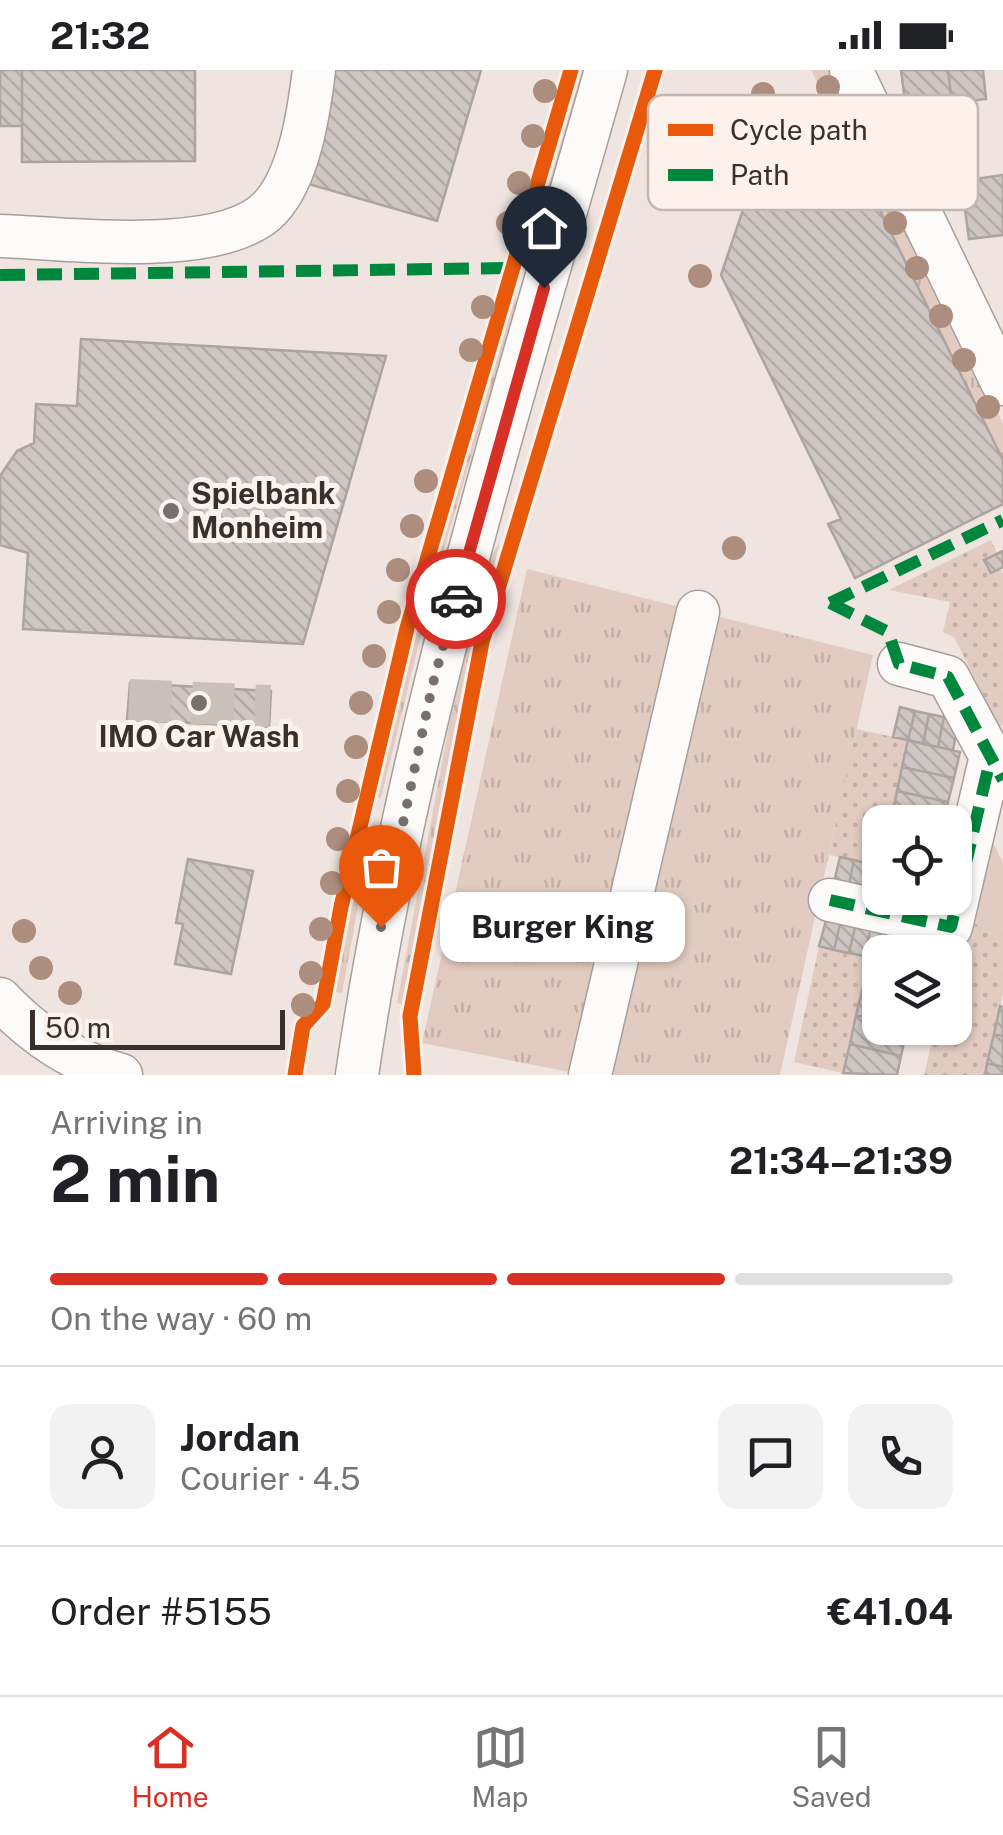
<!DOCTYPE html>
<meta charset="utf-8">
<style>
body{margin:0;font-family:"Public Sans",sans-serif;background:#f2f2f2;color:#202124;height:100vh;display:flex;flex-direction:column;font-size:38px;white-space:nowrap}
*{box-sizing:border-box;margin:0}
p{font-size:32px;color:#757577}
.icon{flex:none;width:55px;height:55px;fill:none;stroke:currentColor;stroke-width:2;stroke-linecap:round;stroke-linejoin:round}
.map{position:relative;height:1005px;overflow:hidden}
.panel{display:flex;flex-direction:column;background:#fff;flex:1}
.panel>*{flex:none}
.buttons{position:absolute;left:862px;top:735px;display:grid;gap:20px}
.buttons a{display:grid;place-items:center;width:110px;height:110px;border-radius:20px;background:#fff;box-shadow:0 2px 8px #0004;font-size:50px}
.scale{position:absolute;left:30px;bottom:25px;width:255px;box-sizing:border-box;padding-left:10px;border:5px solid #38302d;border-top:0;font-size:28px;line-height:35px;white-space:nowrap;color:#38302d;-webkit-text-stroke:8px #fdf1ec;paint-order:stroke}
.pin{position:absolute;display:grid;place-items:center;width:85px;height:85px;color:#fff;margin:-102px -42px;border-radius:50% 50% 50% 0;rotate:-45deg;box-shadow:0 0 10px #0007}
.pin .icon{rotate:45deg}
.courier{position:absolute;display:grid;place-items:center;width:100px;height:100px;margin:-50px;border:8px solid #d93025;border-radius:50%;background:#fff;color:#222;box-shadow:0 2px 12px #0007}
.bubble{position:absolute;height:70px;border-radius:20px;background:#fff;box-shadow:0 2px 8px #0004;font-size:32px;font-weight:700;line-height:70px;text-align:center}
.summary em{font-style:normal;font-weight:700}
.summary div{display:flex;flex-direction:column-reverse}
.summary{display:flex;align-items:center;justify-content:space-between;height:170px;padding:0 50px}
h1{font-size:65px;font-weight:700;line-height:75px}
.bar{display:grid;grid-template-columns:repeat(4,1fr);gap:15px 10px;align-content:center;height:120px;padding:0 50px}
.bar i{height:12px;border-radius:8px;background:#e0e0e0}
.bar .active{background:#d93025}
.bar p{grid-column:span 4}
.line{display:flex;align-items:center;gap:25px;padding:0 50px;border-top:2px solid #e0e0e0}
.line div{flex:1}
.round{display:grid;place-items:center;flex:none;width:105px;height:105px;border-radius:20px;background:#f2f2f2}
.status{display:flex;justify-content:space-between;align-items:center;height:70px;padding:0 50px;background:#fff;direction:ltr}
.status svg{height:28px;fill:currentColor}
.menu{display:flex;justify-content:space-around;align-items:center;height:140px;border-top:2px solid #e0e0e0;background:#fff;font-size:28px;color:#757577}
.menu a{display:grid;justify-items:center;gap:5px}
.menu .active{color:#d93025}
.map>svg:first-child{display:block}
.grass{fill:url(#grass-tufts)}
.park{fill:#e2cbc0}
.garden{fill:url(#garden-dots)}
.building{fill:url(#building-back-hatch);stroke:#aca4a0;stroke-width:2.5}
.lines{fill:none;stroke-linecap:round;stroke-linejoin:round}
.minor-tunnel{stroke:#cac0bb;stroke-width:42;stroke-dasharray:42 21;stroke-linecap:butt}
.minor-casing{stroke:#a69f9b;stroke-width:45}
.minor{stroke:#fdfbfa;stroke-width:42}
.quiet{stroke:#00873e;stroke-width:12;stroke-dasharray:25 12;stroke-linecap:butt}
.cycleway-casing{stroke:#fdf1ec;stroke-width:21}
.cycleway{stroke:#e8590c;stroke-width:15}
.tree{fill:#ad8d7e}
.done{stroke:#786f6b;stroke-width:10;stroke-dasharray:0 18}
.route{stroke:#d93025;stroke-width:12}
.poi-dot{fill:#786f6b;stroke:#fdf1ec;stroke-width:4}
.labels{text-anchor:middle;stroke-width:10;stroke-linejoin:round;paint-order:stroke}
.poi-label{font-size:30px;font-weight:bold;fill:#38302d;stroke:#fdf1ec;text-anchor:start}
.key{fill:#fdf1ec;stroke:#c2b7b3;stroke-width:2.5}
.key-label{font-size:28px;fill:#38302d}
</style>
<div class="status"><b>21:32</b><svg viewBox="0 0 49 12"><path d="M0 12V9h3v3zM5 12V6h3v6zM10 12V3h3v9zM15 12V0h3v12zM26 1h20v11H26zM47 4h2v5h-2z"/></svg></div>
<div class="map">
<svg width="1003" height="1005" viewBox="0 0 1003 1005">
<defs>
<pattern id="grass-tufts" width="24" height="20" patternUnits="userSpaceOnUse" patternTransform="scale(2.5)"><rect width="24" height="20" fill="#e2cbc0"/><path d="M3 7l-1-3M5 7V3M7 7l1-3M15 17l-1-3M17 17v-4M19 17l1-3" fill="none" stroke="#c3afa5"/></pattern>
<pattern id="garden-dots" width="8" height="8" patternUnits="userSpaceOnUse" patternTransform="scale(2.5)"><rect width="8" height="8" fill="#e2cbc0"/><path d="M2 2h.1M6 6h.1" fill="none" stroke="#c3afa5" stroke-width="1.8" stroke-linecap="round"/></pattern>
<pattern id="building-back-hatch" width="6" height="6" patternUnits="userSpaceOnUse" patternTransform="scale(2.5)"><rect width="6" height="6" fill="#cec6c2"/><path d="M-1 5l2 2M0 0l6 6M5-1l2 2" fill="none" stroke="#b2aaa7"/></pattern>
</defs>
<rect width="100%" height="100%" fill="#efe4df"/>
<path class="grass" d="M 576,0 L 588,0 L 536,179 L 522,188 Z
M 811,0 L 833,0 L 835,4 L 1003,354 L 1003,390 Z
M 514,217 L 517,235 L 435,508 L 381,728 L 370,725 L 414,550 Z
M 500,472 L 461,630 L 406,935 L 397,933 L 466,565 L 486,492 Z
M 527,499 L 873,585 L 780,1005 L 585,1005 L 422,973 Z
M 356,796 L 365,798 L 342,923 L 333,921 Z"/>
<path class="park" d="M 988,762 L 1003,793 L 1003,860 L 959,850 Z"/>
<path class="garden" d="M 991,470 L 997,483 L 985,490 L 991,502 L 1000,498 L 1003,504 L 1003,655 L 999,657 L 954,567 L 943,562 L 950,532 L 889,520 Z
M 856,659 L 908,670 L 890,752 L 880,752 L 880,796 L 829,785 Z
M 959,850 L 1003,860 L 1003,923 L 985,1005 L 924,1005 L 935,958 L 955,958 L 952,882 Z
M 819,876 L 869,887 L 843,1003 L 794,992 Z"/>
<path class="building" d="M 0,0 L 22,0 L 22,56 L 0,56 Z
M 22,0 L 195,0 L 195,91 L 22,92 Z
M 331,0 L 481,0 L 437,151 L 298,111 Z
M 901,0 L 948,0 L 952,33 L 906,39 Z
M 948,0 L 983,0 L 986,29 L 952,33 Z
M 836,51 L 1003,390 L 1003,434 L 855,508 L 828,454 L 841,449 L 721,205 L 761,86 Z
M 1003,105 L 1003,165 L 969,169 L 961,111 Z
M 81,269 L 386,286 L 303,574 L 23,559 L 28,483 L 0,475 L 0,406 L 17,381 L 34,373 L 36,334 L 77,336 Z
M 1003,481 L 1003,497 L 991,503 L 984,490 Z
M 130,613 L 271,621 L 269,657 L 127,650 Z
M 900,637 L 915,641 L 908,670 L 893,667 Z
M 915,641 L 929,644 L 923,674 L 908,670 Z
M 929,644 L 944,647 L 938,677 L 923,674 Z
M 944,647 L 959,650 L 953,680 L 938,677 Z
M 908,670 L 960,682 L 954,708 L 902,697 Z
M 902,697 L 954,708 L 948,732 L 897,721 Z
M 897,721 L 948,732 L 944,752 L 892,746 Z
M 840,787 L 854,790 L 848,819 L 833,816 Z
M 188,789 L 253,801 L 231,904 L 175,894 L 183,854 L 176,853 Z
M 854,790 L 869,794 L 863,823 L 848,819 Z
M 869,794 L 880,796 L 877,826 L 863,823 Z
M 827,847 L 841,850 L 834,880 L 819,876 Z
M 841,850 L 856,853 L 849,883 L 834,880 Z
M 856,853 L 871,857 L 864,886 L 849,883 Z
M 871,857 L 886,860 L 879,890 L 864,886 Z
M 886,860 L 900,863 L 896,882 L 880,882 Z
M 900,863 L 915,867 L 911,882 L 896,882 Z
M 869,887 L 880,890 L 880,921 L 863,917 Z
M 863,917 L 880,921 L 880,950 L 856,945 Z
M 1000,936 L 1003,937 L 1003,966 L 994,964 Z
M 856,945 L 880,950 L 880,958 L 907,958 L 901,986 L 850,974 Z
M 994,964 L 1003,966 L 1003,997 L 987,993 Z
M 850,974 L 901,986 L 897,1005 L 843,1003 Z
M 987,993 L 1003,997 L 1003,1005 L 985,1005 Z"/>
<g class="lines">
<path class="minor-tunnel" d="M 129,630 L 270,636"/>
<defs>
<path id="minor" d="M 851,0 L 1003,314
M 0,166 C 67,168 222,189 270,138 C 300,106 309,41 314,0
M 899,594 L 948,607 L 1003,709
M 830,830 L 951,857 L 991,686
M 0,929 C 34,965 73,992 121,1005
M 357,1005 C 407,662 512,333 606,0
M 590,1005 L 698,542"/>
</defs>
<use href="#minor" class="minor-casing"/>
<use href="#minor" class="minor"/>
<path class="quiet" d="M 0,205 L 514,198
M 830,533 L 888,562 L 899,594 L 948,607 L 1003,710
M 830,533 L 1003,450
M 830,830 L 951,857 L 991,686"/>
<defs>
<path id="cycleway" d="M 295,1005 L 303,956 L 323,934 L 341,837 L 407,558 L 571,0
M 414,1005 L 410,946 L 482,572 L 655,0"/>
</defs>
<use href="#cycleway" class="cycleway-casing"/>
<use href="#cycleway" class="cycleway"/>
</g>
<g class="tree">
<circle cx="828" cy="17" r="12"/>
<circle cx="545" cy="21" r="12"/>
<circle cx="763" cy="24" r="12"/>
<circle cx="533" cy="66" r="12"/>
<circle cx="519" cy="113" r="12"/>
<circle cx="508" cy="153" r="12"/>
<circle cx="895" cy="153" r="12"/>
<circle cx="917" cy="198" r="12"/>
<circle cx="700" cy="206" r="12"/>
<circle cx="483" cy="237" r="12"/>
<circle cx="941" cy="246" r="12"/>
<circle cx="471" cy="280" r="12"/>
<circle cx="964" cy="290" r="12"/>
<circle cx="988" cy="337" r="12"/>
<circle cx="426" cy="411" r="12"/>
<circle cx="412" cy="456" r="12"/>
<circle cx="734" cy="478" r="12"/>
<circle cx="398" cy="500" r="12"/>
<circle cx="389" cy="542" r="12"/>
<circle cx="374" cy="586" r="12"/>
<circle cx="361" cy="633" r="12"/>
<circle cx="356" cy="677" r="12"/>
<circle cx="348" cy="721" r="12"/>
<circle cx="338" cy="769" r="12"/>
<circle cx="332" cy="813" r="12"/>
<circle cx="321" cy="859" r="12"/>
<circle cx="24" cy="861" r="12"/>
<circle cx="41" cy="898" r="12"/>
<circle cx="311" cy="903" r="12"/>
<circle cx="70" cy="923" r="12"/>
<circle cx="303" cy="935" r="12"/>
</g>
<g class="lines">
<path class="done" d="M 381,857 L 432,617 L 456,529"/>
<path class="route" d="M 456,529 L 544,218"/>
</g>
<g class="poi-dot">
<circle cx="171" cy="441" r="10"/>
<circle cx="199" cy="633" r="10"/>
</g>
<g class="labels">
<g class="poi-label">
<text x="191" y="434">Spielbank<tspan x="191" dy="34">Monheim</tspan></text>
<text x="199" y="677" text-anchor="middle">IMO Car Wash</text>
</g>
</g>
<rect x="648" y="25" width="330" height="115" rx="15" class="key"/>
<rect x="668" y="54" width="45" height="12" fill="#e8590c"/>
<rect x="668" y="99" width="45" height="12" fill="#00873e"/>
<g class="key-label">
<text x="730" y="70">Cycle path</text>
<text x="730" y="115">Path</text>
</g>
</svg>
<div class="buttons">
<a><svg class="icon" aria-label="locate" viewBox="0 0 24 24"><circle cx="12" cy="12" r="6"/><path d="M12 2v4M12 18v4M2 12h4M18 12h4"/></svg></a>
<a><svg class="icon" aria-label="layers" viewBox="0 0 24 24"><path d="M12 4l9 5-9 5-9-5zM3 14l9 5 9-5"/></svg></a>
</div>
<div class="scale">50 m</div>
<div class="pin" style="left:381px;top:857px;background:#ea580c"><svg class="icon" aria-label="bag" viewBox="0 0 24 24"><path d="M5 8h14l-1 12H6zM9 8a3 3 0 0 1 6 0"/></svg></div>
<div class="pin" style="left:544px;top:218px;background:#1f2937"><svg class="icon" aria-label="home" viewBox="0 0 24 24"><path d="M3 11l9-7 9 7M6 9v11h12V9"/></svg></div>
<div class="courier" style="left:456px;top:529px"><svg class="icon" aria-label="car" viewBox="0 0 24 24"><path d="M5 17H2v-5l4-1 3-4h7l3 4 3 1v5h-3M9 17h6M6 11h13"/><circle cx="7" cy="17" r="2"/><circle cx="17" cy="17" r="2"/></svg></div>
<div class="bubble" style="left:440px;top:822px;width:245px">Burger King</div>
</div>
<section class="panel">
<div class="summary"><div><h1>2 min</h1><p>Arriving in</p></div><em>21:34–21:39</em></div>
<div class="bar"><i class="active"></i><i class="active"></i><i class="active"></i><i></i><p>On the way · 60 m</p></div>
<div class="line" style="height:180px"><a class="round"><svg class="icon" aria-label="person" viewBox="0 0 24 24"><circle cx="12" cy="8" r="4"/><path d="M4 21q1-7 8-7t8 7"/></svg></a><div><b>Jordan</b><p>Courier · 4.5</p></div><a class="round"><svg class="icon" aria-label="chat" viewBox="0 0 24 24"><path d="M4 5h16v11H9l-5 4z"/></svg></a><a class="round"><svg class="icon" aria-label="phone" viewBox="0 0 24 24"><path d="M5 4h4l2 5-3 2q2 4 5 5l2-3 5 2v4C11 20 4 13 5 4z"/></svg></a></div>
<div class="line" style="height:130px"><div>Order #5155</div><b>€41.04</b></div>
</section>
<nav class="menu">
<a class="active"><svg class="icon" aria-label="home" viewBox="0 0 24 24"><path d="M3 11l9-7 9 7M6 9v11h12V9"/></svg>Home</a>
<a><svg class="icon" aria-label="map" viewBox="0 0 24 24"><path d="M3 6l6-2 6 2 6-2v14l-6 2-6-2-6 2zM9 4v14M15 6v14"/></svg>Map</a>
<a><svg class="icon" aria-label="saved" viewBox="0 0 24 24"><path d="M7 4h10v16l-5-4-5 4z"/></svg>Saved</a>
</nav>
